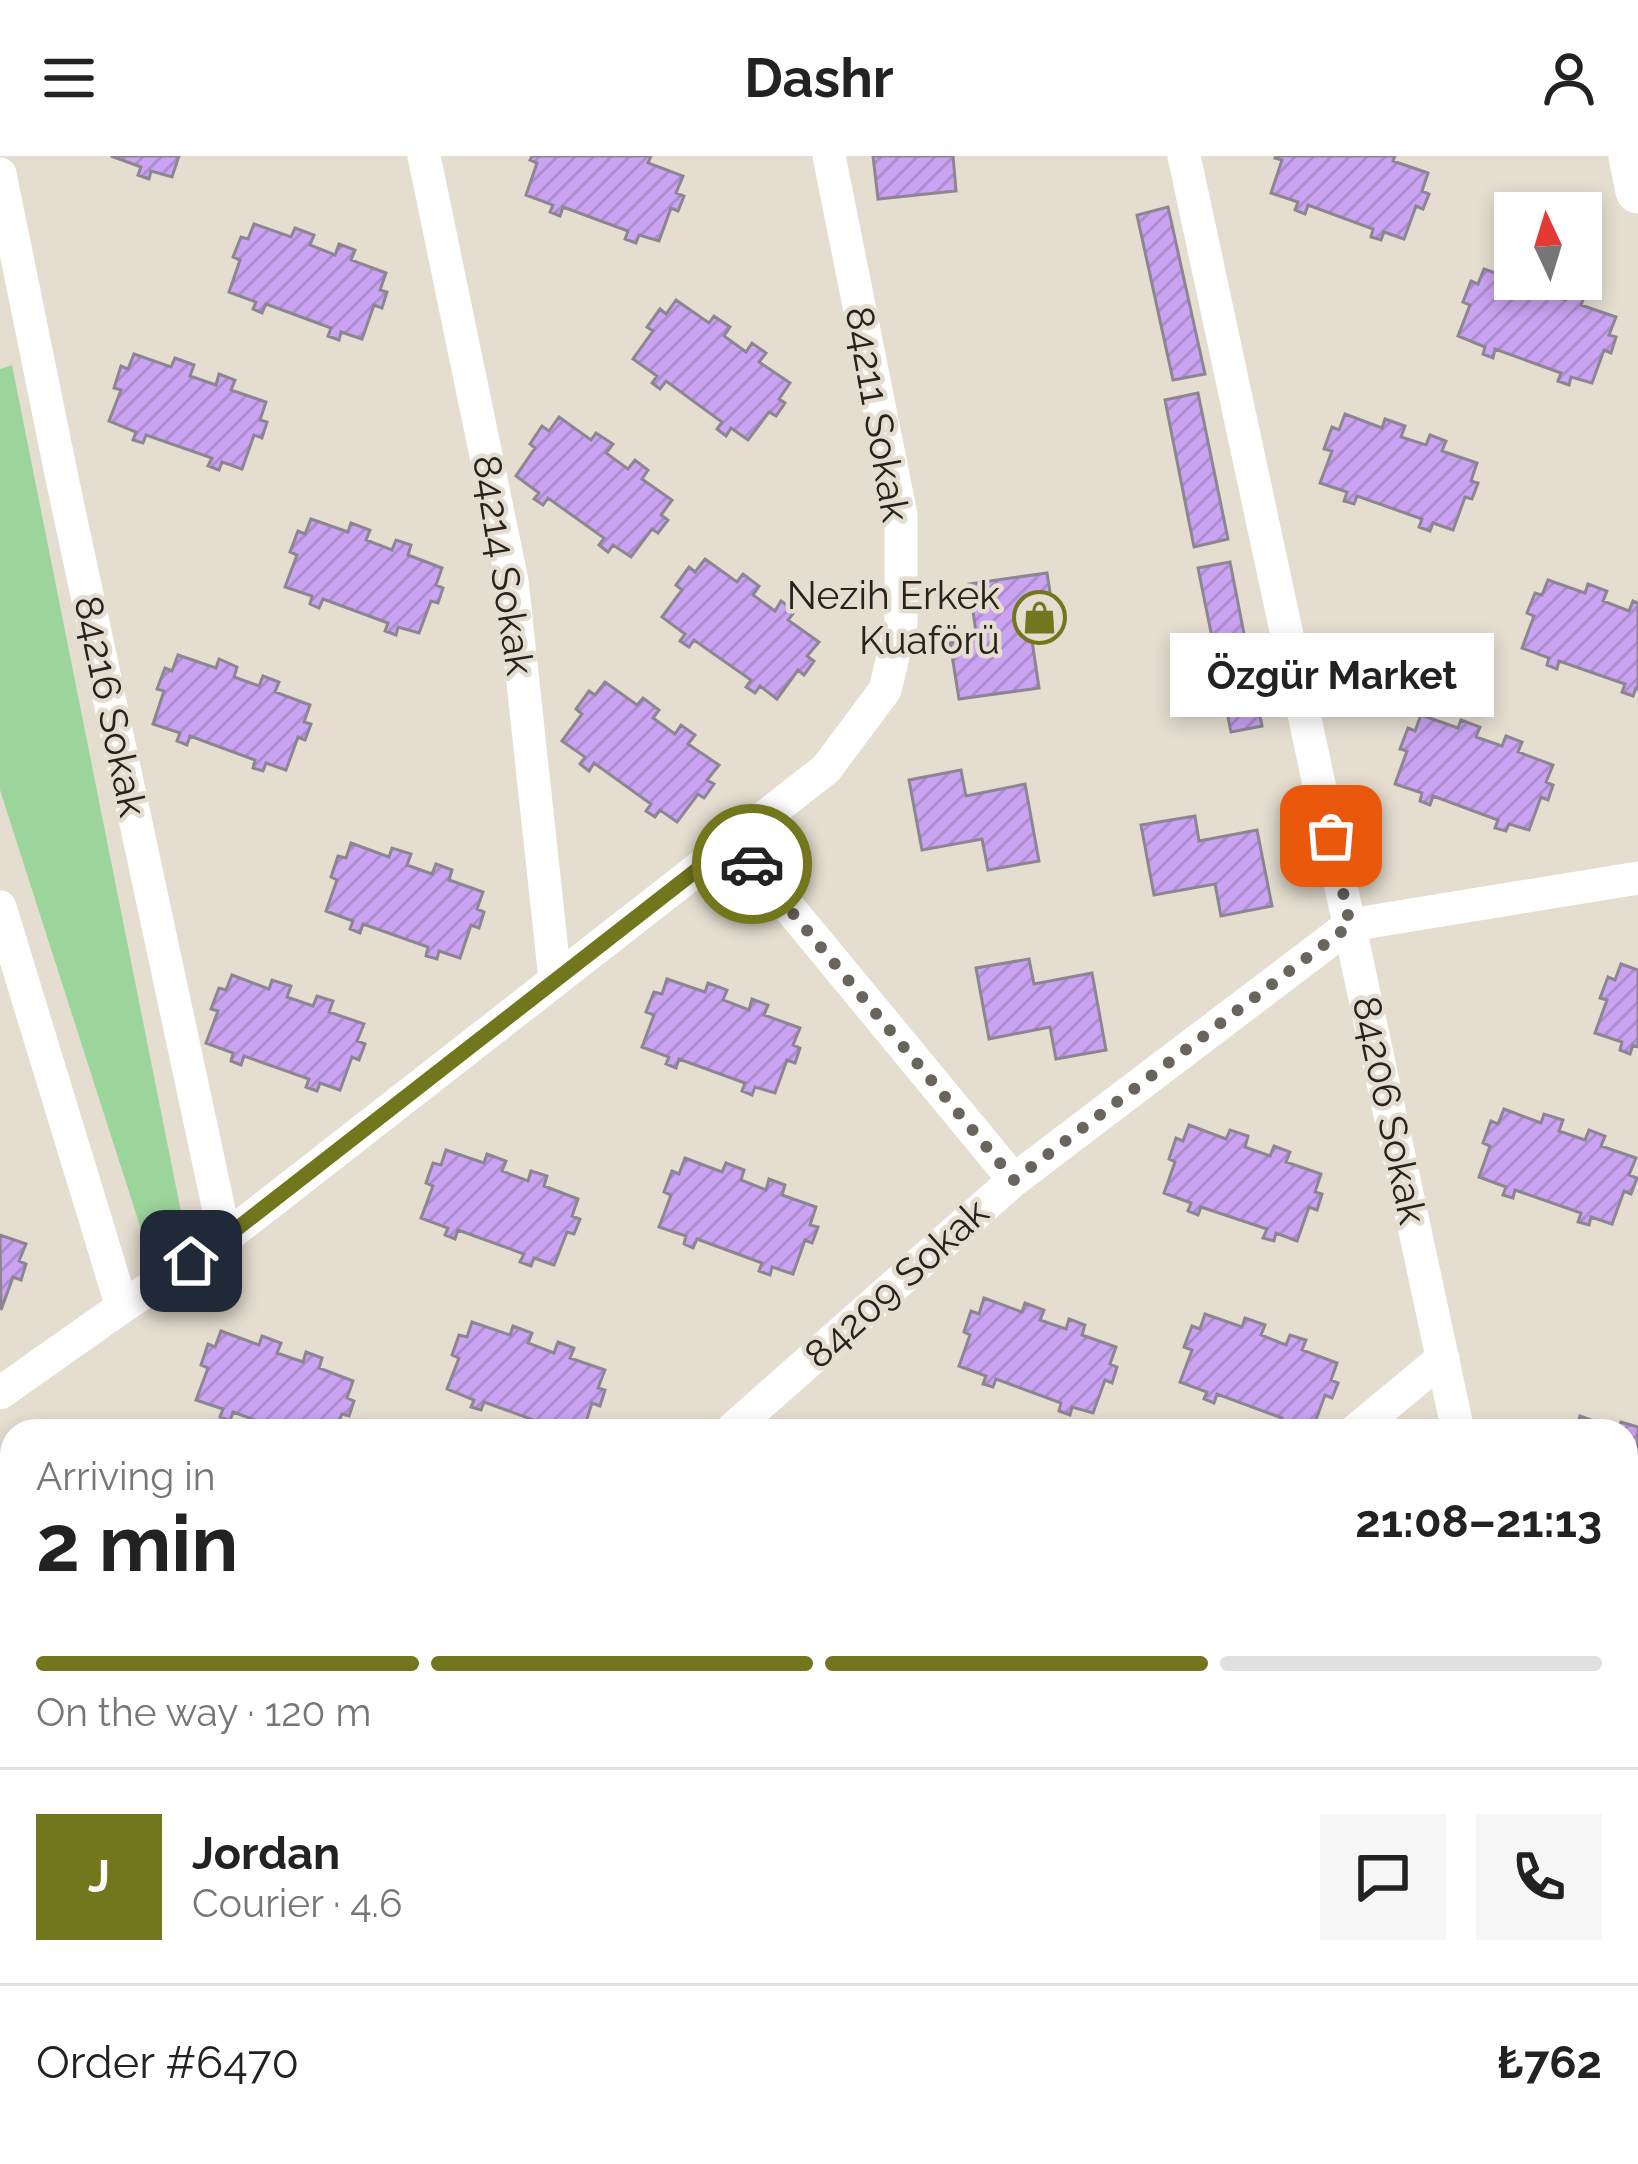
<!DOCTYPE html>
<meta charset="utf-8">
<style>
body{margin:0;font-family:Raleway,sans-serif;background:#f6f6f6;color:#222;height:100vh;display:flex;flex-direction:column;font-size:45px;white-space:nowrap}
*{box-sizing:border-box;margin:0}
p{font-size:39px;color:#767676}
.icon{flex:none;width:66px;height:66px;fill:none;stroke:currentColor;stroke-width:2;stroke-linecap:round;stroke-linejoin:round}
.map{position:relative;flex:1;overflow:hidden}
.details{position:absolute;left:0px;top:1263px;width:1638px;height:747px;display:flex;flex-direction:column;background:#fff;border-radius:36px 36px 0 0;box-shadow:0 6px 18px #0003}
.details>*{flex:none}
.needle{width:78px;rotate:356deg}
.controls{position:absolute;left:1494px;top:36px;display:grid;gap:24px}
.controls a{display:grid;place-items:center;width:108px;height:108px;border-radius:0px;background:#fff;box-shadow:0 6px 18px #0003;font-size:60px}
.pin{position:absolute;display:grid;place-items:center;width:102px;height:102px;color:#fff;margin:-51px;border-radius:24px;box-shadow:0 6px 18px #0006}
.courier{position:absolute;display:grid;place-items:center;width:120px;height:120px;margin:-60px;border:9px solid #72761d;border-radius:50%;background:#fff;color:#222;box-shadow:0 3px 15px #0007}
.bubble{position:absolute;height:84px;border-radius:0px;background:#fff;box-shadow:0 6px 18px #0003;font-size:39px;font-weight:700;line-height:84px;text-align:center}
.summary em{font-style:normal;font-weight:700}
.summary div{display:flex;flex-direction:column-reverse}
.summary{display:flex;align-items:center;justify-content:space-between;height:204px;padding:0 36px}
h1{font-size:78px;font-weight:700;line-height:90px}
.bar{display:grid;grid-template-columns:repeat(4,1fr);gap:18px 12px;align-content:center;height:144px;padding:0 36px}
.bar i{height:15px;border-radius:9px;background:#e0e0e0}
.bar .current{background:#72761d}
.bar p{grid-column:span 4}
.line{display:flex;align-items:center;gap:30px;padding:0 36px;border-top:3px solid #e0e0e0}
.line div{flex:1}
.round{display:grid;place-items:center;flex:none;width:126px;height:126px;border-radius:0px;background:#f6f6f6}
header{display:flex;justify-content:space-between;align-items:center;height:156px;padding:0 36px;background:#fff;font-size:54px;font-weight:700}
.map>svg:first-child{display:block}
.park{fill:#9cd59c}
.building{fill:url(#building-hatch);stroke:#8c8692;stroke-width:3}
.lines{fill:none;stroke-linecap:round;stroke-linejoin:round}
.minor{stroke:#fff;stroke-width:33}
.secondary{stroke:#fff;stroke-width:45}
.done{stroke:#69645c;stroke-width:12;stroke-dasharray:0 21.6}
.route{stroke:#72761d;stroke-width:15}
.labels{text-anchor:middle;stroke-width:9;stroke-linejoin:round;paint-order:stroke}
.street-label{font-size:39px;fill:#26231e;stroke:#e5ddd0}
.poi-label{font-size:39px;fill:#26231e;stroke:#e5ddd0;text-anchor:end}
</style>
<header><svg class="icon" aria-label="menu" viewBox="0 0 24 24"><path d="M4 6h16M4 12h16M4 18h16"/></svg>Dashr<svg class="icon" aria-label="person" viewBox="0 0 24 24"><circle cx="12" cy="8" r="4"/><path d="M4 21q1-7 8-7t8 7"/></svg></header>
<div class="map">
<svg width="1638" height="2008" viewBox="0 0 1638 2008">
<defs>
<pattern id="building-hatch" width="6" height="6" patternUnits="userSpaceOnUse" patternTransform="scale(3)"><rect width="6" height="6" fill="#caa3f2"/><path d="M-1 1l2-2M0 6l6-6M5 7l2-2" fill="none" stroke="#ad8ccf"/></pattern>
</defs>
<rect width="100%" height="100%" fill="#e5ddd0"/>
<path class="park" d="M 12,209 L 184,1071 L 148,1095 L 0,634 L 0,213 Z
M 1073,1998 L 1587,1998 L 1590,2008 L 1074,2008 Z"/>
<path class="building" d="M 111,0 L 179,0 L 172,21 L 151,15 L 149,23 L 138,19 L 141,11 Z
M 532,0 L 651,0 L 648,7 L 683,20 L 676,37 L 684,40 L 678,55 L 671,52 L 659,85 L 639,79 L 636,87 L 625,83 L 628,75 L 563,51 L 560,60 L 550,56 L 553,49 L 526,39 L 537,7 L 530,4 Z
M 873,0 L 953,0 L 956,35 L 878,43 Z
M 1276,0 L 1395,0 L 1393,5 L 1428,17 L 1422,35 L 1429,38 L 1423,53 L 1416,50 L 1404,83 L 1384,76 L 1381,84 L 1371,81 L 1373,73 L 1308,49 L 1305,58 L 1295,54 L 1298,46 L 1271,37 L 1282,4 L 1275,2 Z
M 1168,51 L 1205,218 L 1173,224 L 1137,59 Z
M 254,68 L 291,81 L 295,72 L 314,79 L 310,89 L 335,99 L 339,88 L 355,94 L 351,104 L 386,117 L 380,134 L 387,136 L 382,152 L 374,149 L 362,183 L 341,176 L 339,184 L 328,180 L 331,172 L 266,148 L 262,157 L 253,153 L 256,146 L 229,136 L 240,104 L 233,101 L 241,81 L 248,83 Z
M 1484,113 L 1521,126 L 1522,123 L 1543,124 L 1539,134 L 1565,144 L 1569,133 L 1585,139 L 1581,149 L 1616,161 L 1609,179 L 1616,181 L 1611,197 L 1604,194 L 1592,227 L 1571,221 L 1569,229 L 1558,225 L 1561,217 L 1495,193 L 1493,202 L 1483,198 L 1485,191 L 1458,180 L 1470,149 L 1463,146 L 1471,125 L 1478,128 Z
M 676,144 L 709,167 L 714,160 L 730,171 L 724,180 L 746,196 L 752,187 L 766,197 L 759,206 L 790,227 L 779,243 L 785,247 L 776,260 L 769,256 L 748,284 L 731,272 L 726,280 L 717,273 L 722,266 L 666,225 L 660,233 L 652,227 L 657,220 L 633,203 L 653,175 L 647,171 L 660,153 L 666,158 Z
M 134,198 L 171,211 L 175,202 L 194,209 L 190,220 L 216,229 L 219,218 L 235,224 L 231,234 L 266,246 L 260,264 L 267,266 L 262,282 L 254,279 L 242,313 L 222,306 L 219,314 L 208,310 L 212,302 L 146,279 L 143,287 L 133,284 L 136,276 L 109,265 L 121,234 L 114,232 L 121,210 L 128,213 Z
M 1198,237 L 1228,383 L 1194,391 L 1165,244 Z
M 1345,258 L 1382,272 L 1385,263 L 1405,270 L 1401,281 L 1426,289 L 1430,279 L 1446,285 L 1442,295 L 1477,307 L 1471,325 L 1478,327 L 1472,343 L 1465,341 L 1453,374 L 1433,367 L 1430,375 L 1419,371 L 1422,363 L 1357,340 L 1354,348 L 1344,345 L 1347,336 L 1320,327 L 1332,295 L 1324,293 L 1332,271 L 1339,274 Z
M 559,261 L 591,284 L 596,277 L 613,288 L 606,297 L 628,313 L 635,304 L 648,314 L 642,323 L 672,344 L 661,359 L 668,364 L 658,377 L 652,373 L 631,401 L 613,389 L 608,396 L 599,389 L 604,382 L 548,342 L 543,349 L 534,343 L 539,337 L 516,320 L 535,292 L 530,288 L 542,270 L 549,275 Z
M 311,363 L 348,376 L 351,367 L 370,374 L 366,384 L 392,394 L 396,384 L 411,389 L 408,399 L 442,412 L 436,429 L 443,432 L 438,447 L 431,445 L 419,477 L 398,471 L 396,479 L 385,475 L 388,467 L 323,443 L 319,452 L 310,448 L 312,440 L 285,431 L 297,399 L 290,396 L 298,375 L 305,378 Z
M 705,403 L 737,426 L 743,418 L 759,430 L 753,439 L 775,455 L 781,445 L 795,455 L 788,464 L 819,486 L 807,500 L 814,505 L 804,519 L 798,514 L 777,543 L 760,530 L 755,537 L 746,531 L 751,524 L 694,484 L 689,491 L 680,485 L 685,478 L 662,461 L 682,434 L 676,429 L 689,411 L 695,416 Z
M 1230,406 L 1262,570 L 1231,576 L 1198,412 Z
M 1047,417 L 1055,468 L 1030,471 L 1039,532 L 959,543 L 950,487 L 977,483 L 969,428 Z
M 1548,424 L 1585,437 L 1588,428 L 1607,435 L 1603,445 L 1629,455 L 1633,445 L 1638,447 L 1638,533 L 1636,532 L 1633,540 L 1622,536 L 1625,528 L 1559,505 L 1557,513 L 1547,509 L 1549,502 L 1522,492 L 1534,460 L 1527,457 L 1535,437 L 1542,439 Z
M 178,499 L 216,512 L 219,503 L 237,511 L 234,521 L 259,530 L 263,520 L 279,526 L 275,536 L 310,549 L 304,566 L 311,568 L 305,584 L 298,581 L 286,614 L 266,607 L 263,615 L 253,612 L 255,604 L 190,580 L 187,589 L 177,585 L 180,577 L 153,568 L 164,535 L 157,533 L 165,512 L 172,515 Z
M 605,526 L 637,549 L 643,542 L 659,554 L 653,562 L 675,578 L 681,569 L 695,579 L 688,588 L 719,609 L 707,624 L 714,628 L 704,642 L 698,638 L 677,666 L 660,654 L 655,661 L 646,655 L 651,648 L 594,607 L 589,615 L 580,608 L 585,601 L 562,585 L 582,558 L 576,553 L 589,535 L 595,539 Z
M 1421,559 L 1458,572 L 1461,564 L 1480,571 L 1476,581 L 1502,590 L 1506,580 L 1522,586 L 1518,596 L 1553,609 L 1546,626 L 1553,629 L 1548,644 L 1541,641 L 1529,674 L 1509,668 L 1506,675 L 1495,672 L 1498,664 L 1433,640 L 1430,649 L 1420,645 L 1422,637 L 1395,628 L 1407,595 L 1400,593 L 1408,572 L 1415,575 Z
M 961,614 L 966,640 L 1025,628 L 1039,705 L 988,714 L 982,683 L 922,694 L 909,624 Z
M 1195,660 L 1199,685 L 1257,674 L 1272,750 L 1221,760 L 1215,728 L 1154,739 L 1141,669 Z
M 351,687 L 389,701 L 392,692 L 411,698 L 407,709 L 432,718 L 436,708 L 452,714 L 449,724 L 483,736 L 477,753 L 484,756 L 479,772 L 471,769 L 460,802 L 439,795 L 437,803 L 426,800 L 428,791 L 363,768 L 360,777 L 350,773 L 353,765 L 326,755 L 337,724 L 331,721 L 338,700 L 346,702 Z
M 1029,803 L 1034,828 L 1092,817 L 1106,894 L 1056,903 L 1050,871 L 989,883 L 976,812 Z
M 1621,808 L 1638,814 L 1638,891 L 1633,889 L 1630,898 L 1620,894 L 1622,886 L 1595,877 L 1607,844 L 1600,842 L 1608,821 L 1615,824 Z
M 232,819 L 269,833 L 272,824 L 291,830 L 287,841 L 313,850 L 317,840 L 333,845 L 329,856 L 364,868 L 357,885 L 365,888 L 359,904 L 352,901 L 340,934 L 320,927 L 317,935 L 306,931 L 309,923 L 244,900 L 241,909 L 231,905 L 233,897 L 206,887 L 218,855 L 211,853 L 219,832 L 226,834 Z
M 667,823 L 705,836 L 708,827 L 727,834 L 723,844 L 749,854 L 752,843 L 768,849 L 764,859 L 800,872 L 793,889 L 800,892 L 795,907 L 787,904 L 775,937 L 755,931 L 752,939 L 742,935 L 745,927 L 679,903 L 676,912 L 666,908 L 669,901 L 642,891 L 654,859 L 646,856 L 654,836 L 662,838 Z
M 1504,953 L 1541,967 L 1544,958 L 1563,964 L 1559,975 L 1585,984 L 1589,974 L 1605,980 L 1601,990 L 1636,1002 L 1629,1019 L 1637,1022 L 1631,1038 L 1624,1035 L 1612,1068 L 1591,1061 L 1589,1069 L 1578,1066 L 1581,1057 L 1515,1034 L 1513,1042 L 1503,1039 L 1506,1031 L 1479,1021 L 1490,990 L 1483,987 L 1491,965 L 1498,968 Z
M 1189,969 L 1226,983 L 1230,974 L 1248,980 L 1245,991 L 1270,1000 L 1274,990 L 1290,996 L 1286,1006 L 1321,1018 L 1315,1036 L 1322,1038 L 1317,1054 L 1309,1051 L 1297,1085 L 1276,1077 L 1274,1085 L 1263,1082 L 1267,1073 L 1201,1051 L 1198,1059 L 1188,1055 L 1191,1047 L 1164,1037 L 1175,1006 L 1169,1003 L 1176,982 L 1183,985 Z
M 446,994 L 484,1007 L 487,998 L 506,1005 L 502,1015 L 528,1025 L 531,1015 L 547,1020 L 544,1030 L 578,1043 L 572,1060 L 580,1063 L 574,1078 L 567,1076 L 554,1109 L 534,1102 L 531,1110 L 520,1106 L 524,1098 L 458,1074 L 455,1083 L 445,1079 L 448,1072 L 421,1062 L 433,1030 L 426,1027 L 433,1007 L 441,1009 Z
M 685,1002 L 722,1016 L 726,1007 L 744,1014 L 741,1024 L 766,1034 L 769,1023 L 785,1029 L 782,1039 L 816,1051 L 810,1069 L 818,1071 L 812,1087 L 805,1084 L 793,1118 L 772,1111 L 770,1119 L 759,1115 L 762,1107 L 697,1083 L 693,1092 L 684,1088 L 686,1080 L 659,1071 L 671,1039 L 664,1036 L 672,1015 L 679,1018 Z
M 0,1079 L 26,1088 L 19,1105 L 26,1108 L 21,1124 L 13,1121 L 1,1154 Z
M 984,1142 L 1022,1156 L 1025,1147 L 1044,1154 L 1040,1164 L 1066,1173 L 1069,1163 L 1085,1169 L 1082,1179 L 1116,1191 L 1110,1208 L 1117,1211 L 1112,1227 L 1105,1224 L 1093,1257 L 1072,1251 L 1070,1259 L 1059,1255 L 1061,1247 L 996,1223 L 993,1231 L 983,1228 L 986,1220 L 959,1210 L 970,1179 L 964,1176 L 971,1155 L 979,1158 Z
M 1205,1158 L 1242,1171 L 1245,1162 L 1265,1169 L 1261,1179 L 1286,1189 L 1290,1179 L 1306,1184 L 1302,1194 L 1337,1207 L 1331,1224 L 1338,1227 L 1332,1242 L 1325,1239 L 1313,1272 L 1293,1266 L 1290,1274 L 1279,1270 L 1282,1262 L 1217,1238 L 1214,1247 L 1204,1243 L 1207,1236 L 1180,1226 L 1192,1194 L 1184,1191 L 1192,1170 L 1200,1173 Z
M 472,1166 L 510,1179 L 513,1170 L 532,1177 L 528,1187 L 554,1197 L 558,1186 L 574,1192 L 570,1202 L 605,1214 L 598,1232 L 605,1234 L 600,1250 L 592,1247 L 583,1275 L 548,1275 L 550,1270 L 484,1246 L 481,1254 L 471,1251 L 474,1244 L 447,1233 L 459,1202 L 452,1199 L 459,1179 L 467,1181 Z
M 221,1175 L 259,1189 L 262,1180 L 281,1187 L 277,1197 L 303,1206 L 306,1196 L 322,1202 L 319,1212 L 353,1225 L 347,1242 L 354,1245 L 349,1260 L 342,1258 L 335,1275 L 285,1275 L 233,1256 L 230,1265 L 220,1261 L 223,1253 L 196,1244 L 208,1212 L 201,1209 L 208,1188 L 215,1191 Z
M 1580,1260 L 1618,1274 L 1621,1266 L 1638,1271 L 1638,1358 L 1626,1354 L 1626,1275 L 1576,1275 Z
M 0,1370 L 12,1374 L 12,1450 L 0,1446 Z
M 0,1564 L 12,1568 L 12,1622 L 5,1640 L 0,1639 Z
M 604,1998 L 716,1998 L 702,2008 L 612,2008 Z"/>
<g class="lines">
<path class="minor" d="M 424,0 L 512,425 L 555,823
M 1184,0 L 1458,1275
M 0,18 L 63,327 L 225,1082
M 734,685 L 1014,1024
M 0,751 L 122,1151
M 0,1237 L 122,1151 L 225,1082 L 826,613 L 885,534 L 901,467 L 901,359 L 829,0
M 730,1275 L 1014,1024 L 1350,769 L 1638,722
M 1355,1275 L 1443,1202
M 1626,1719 L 1638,1715
M 0,1743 L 12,1740
M 1014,1998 L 1015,2008
M 1612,1998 L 1615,2008
M 525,2008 L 525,1998
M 927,2008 L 949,1998"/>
<path class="secondary" d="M 1631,0 L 1638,35"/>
</g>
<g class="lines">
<path class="done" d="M 752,708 L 1014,1024 L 1350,769 L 1331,680"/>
<path class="route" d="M 191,1105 L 225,1082 L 734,685 L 752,708"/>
</g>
<defs>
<symbol id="shop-ring" viewBox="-11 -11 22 22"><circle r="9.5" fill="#e5ddd0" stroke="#72761d" stroke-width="1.5"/><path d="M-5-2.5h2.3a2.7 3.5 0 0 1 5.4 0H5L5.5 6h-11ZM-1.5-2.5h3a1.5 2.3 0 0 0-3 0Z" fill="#72761d"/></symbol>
</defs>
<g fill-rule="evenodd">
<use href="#shop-ring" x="1010" y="432" width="59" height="59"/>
</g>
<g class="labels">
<g class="street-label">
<text transform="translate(878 258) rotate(80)" y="14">84211 Sokak</text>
<text transform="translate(504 409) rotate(81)" y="14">84214 Sokak</text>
<text transform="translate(111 550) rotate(78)" y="14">84216 Sokak</text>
<text transform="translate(1390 954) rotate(78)" y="14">84206 Sokak</text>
<text transform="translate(896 1127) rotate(-42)" y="14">84209 Sokak</text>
</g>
<g class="poi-label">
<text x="1000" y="453">Nezih Erkek<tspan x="1000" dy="45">Kuaförü</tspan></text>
</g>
</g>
</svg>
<div class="controls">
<a><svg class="needle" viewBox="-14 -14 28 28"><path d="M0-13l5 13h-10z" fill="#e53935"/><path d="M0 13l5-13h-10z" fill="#767676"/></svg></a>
</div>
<div class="pin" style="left:1331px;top:680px;background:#ea580c"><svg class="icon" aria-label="bag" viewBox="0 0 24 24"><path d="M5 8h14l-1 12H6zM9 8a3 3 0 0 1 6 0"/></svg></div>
<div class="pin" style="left:191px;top:1105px;background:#1f2937"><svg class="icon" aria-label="home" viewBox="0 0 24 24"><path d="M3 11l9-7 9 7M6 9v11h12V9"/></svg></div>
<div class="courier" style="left:752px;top:708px"><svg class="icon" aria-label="car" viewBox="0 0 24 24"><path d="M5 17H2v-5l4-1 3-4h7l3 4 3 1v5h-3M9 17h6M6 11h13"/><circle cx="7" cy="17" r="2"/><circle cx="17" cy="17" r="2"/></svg></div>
<div class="bubble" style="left:1170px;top:477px;width:324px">Özgür Market</div>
<section class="details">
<div class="summary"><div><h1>2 min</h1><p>Arriving in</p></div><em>21:08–21:13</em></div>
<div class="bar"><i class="current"></i><i class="current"></i><i class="current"></i><i></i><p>On the way · 120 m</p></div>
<div class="line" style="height:216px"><b class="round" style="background:#72761d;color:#fff">J</b><div><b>Jordan</b><p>Courier · 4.6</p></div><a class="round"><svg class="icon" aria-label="chat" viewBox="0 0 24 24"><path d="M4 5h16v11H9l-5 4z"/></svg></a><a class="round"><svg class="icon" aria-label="phone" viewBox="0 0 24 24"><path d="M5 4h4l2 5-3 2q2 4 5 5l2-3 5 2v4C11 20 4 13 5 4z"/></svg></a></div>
<div class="line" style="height:156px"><div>Order #6470</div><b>₺762</b></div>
</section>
</div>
